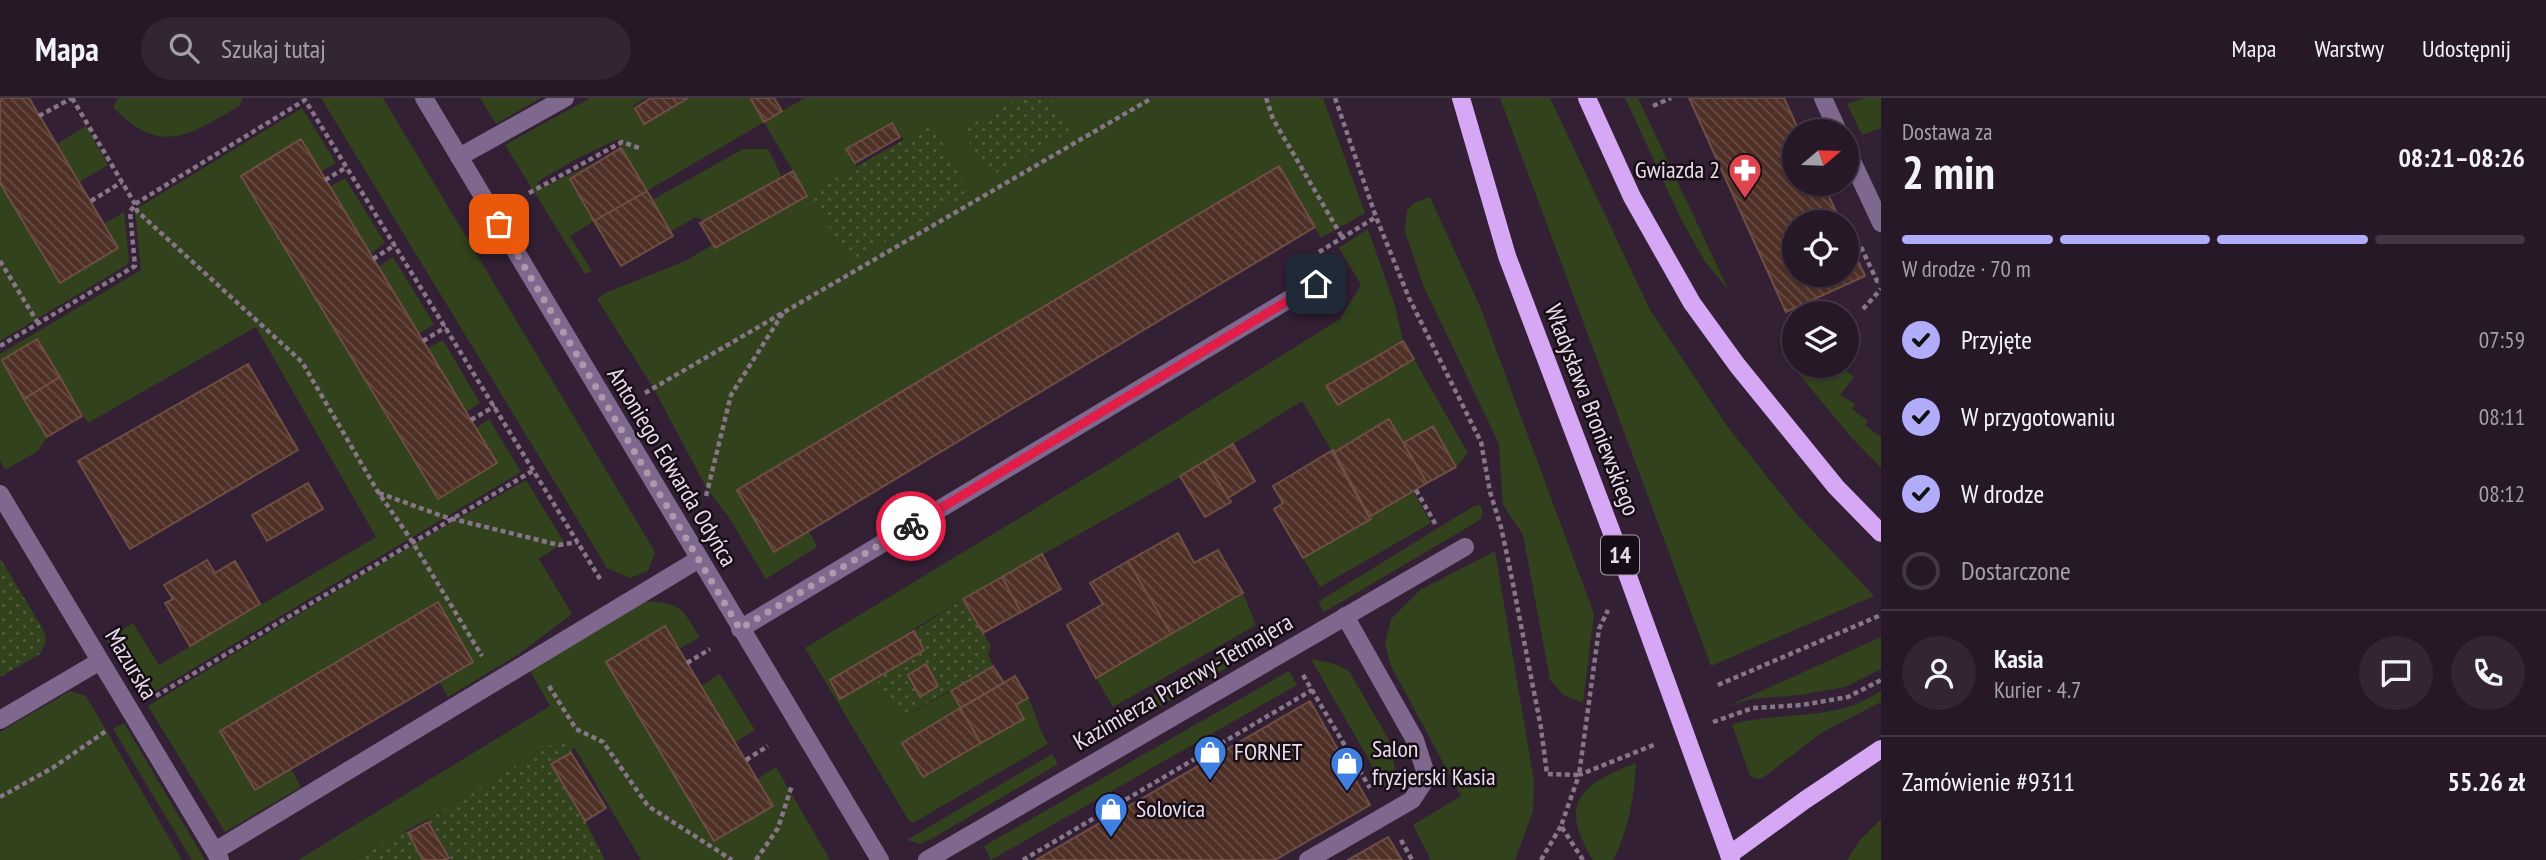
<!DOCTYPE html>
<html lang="pl">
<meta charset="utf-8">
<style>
body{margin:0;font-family:"PT Sans Narrow",sans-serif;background:#332534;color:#f1f3f6;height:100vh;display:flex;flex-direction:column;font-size:26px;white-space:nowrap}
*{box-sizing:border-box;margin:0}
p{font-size:23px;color:#a4a0a8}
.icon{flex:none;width:38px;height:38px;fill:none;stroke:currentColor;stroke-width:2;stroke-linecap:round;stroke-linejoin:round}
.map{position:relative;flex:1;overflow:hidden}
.drawer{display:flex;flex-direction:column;background:#271828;width:665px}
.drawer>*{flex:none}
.needle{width:46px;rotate:71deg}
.fabs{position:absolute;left:1782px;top:21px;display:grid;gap:14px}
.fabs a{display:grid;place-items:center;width:77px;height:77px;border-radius:50%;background:#271828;box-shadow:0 2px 5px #0004,0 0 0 2px #433745;font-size:35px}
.pin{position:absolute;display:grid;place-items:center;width:60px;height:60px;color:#fff;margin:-30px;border-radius:14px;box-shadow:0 4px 10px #0006}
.courier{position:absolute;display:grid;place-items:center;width:70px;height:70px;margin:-35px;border:5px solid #e11d48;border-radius:50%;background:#fff;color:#222;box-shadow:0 2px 9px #0007}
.overview em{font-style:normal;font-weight:700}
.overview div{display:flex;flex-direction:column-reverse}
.overview{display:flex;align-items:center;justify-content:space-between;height:119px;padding:0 21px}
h1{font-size:46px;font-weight:700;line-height:52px}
.bar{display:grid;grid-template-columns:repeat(4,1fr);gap:10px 7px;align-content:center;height:84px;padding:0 21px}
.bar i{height:9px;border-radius:5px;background:#433745}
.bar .current{background:#b1adfa}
.bar p{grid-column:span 4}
.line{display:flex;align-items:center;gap:18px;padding:0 21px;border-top:2px solid #433745}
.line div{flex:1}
.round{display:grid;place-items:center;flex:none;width:74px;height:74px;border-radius:37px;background:#332534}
ol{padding:0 21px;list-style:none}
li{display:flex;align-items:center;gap:21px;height:77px}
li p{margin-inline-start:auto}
li .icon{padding:7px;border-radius:50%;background:#b1adfa;color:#111;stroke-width:4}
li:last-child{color:#a4a0a8}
li i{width:38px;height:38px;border:4px solid #433745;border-radius:50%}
header{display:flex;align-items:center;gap:42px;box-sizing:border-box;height:98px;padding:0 35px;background:#271828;border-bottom:2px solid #433745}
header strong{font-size:33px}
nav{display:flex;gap:38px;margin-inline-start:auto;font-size:24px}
.search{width:490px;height:63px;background:#332534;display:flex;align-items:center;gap:18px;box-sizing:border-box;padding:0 24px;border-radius:38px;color:#a4a0a8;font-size:26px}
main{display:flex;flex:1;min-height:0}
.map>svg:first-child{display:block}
.grass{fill:#31421c;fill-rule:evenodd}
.park{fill:url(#park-dots)}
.building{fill:url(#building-back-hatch);stroke:#6f4e43;stroke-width:2}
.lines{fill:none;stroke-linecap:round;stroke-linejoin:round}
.path{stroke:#877688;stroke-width:4.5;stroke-dasharray:5 3.5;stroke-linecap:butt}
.minor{stroke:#7f688e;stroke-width:18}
.major{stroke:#d6a7f5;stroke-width:18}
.done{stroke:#aa9aab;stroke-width:7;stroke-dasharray:0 12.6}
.route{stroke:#e11d48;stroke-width:9}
.labels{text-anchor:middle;stroke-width:5;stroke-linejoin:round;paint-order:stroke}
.shield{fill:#170d17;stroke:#ab9eab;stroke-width:2}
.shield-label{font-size:23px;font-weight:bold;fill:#eadcea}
.poi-label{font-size:24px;fill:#eadcea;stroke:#170d17;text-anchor:start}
.street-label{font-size:24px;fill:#eadcea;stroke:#170d17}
</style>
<header>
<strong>Mapa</strong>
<div class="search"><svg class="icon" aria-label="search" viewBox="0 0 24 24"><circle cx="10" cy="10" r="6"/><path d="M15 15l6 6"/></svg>Szukaj tutaj</div>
<nav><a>Mapa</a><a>Warstwy</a><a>Udostępnij</a></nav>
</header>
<main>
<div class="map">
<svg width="1881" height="762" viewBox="0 0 1881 762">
<defs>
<pattern id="park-dots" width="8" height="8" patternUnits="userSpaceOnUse" patternTransform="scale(1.75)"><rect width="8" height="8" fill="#31421c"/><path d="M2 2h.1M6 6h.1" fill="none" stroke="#4f5d3d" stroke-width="1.8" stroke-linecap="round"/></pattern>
<pattern id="building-back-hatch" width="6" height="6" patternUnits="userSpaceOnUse" patternTransform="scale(1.75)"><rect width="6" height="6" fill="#4f3026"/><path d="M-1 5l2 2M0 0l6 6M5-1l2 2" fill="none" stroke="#684d46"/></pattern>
</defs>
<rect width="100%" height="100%" fill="#342035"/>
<path class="grass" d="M 118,0 L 243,0 L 239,8 C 190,37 160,59 113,9 Z
M 321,0 L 383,0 L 655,454 L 648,473 L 630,480 L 607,470 Z
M 480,0 L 541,0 L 496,26 Z
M 590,0 L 646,0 L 633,8 L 644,25 L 688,0 L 750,0 L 764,23 L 805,0 L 1019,0 L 962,31 L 1069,35 L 1051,0 L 1323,0 L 1365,115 L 1321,140 L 1278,68 L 738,392 L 774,453 L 809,433 L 817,449 L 766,481 L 728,418 L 707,391 L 654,291 L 597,201 L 605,195 L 685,163 L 712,147 L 715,150 L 807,97 L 764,24 L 647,93 L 621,51 L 618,41 L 576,61 L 537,84 L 541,90 L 605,60 L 570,81 L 594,123 L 570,138 L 592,173 L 585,176 L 505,47 ZM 891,25 L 904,42 L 932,26 L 810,95 L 857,68 L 847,51 Z
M 1500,0 L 1550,0 L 1650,212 L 1727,328 L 1795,414 L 1874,498 L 1711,568 Z
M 1625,0 L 1638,0 L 1729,193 L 1704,162 L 1681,121 Z
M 1864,0 L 1881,0 L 1881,30 L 1862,37 L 1847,6 Z
M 302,10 L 336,65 L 320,74 L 300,42 L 242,78 L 476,330 L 489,321 L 521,374 L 144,600 L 106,541 L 133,525 L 159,567 L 376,439 L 256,229 L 88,325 L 60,279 L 2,262 L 47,339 L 38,353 L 5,372 L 0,362 L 0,256 L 141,172 L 135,113 L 136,111 Z
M 86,28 L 108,67 L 80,84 L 57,46 Z
M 743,51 L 768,51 L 782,79 L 704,123 L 696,119 L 670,134 L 652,102 Z
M 345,80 L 385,145 L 370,156 L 329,89 Z
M 0,85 L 118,150 L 104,126 L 124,114 L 129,161 L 127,167 L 0,243 Z
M 1430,99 L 1481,211 L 1594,516 L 1583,605 L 1563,597 L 1550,582 L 1523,437 L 1503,407 L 1499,346 L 1424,189 L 1405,134 L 1407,112 L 1414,105 Z
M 1368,131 L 1395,208 L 1403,243 L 1327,288 L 1338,307 L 1414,261 L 1468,355 L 1456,369 L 1403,345 L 1389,321 L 1333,355 L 1302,303 L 1181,379 L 963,501 L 831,582 L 841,601 L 876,580 L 901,620 L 951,593 L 960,610 L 902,645 L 923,679 L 1024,621 L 1016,607 L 1028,600 C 1036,615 1039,632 1048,646 L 913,725 L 909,723 L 805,550 L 1107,367 L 1340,221 L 1361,187 L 1339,150 Z
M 393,159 L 434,226 L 419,236 L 378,169 Z
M 443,242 L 480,305 L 466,314 L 428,250 Z
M 1794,248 L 1794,268 L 1839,268 L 1854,279 L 1840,297 L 1855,306 L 1852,311 L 1868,323 L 1865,327 L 1881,339 L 1881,370 L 1851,339 L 1783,257 Z
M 526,382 L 564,444 L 539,461 L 572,516 L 519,556 L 448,599 L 439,583 L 473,563 L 438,505 L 221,633 L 255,692 L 291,671 L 301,689 L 225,734 L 148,608 L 414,446 Z
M 1413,393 L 1431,425 L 1320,489 L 1303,460 Z
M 1480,407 L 1483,414 L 1480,422 L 1324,514 L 1318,504 L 1474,408 Z
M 1495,453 L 1534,683 L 1533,713 L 1515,762 L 1431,762 L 1413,727 L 1461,698 L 1391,568 L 1385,546 L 1391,521 L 1420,492 Z
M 1243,495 L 1256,527 L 1113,609 L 1096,580 Z
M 647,503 C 685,507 680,509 700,539 L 679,551 L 665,528 L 607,564 L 714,743 L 773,708 L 757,681 L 776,669 L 830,762 L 641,762 L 574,649 L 559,642 L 428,721 L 353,762 L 298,762 L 550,608 L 530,573 Z
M 1258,536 L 1265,548 L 1128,627 L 1122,616 Z
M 1881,539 L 1881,571 L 1845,589 L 1799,597 L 1750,601 L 1726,609 Z
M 1311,561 L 1335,566 L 1349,573 L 1389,642 L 1395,671 L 1385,690 Z
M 1289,573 L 1297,587 L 991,762 L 984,748 Z
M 720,576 L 755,632 L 735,644 L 701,588 Z
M 70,593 L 86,598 L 182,762 L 0,762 L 0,634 Z
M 1881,593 L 1881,604 L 1821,635 L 1763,680 L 1757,681 L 1750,678 L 1732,626 C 1771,616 1813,620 1851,608 C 1862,604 1872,598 1881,593 Z
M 124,625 L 205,762 L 192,762 L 113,631 Z
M 1052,656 L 1058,666 L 935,739 L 920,746 L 907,742 Z
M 1636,665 C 1634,699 1629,732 1613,762 L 1593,762 C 1557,705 1581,686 1636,665 Z
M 1881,721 L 1881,762 L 1847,762 L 1860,742 Z"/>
<path class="park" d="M 1019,0 L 1051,0 L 1070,34 L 989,79 L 962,31 Z
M 932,26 L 970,95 L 849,164 L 810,95 Z
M 0,460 L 43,531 L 46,543 L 40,556 L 0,579 Z
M 963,501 L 991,548 L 988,556 L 993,568 L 901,620 L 876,580 L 924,552 L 914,533 Z
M 559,642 L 574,649 L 571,655 L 551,667 L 585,723 L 605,762 L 451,762 L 428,721 Z
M 406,733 L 423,762 L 353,762 Z"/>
<path class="building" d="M 0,0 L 29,0 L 118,150 L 60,185 L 0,85 Z
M 651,0 L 688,0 L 644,26 L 635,10 Z
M 753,0 L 774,0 L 782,13 L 764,24 L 751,1 Z
M 1689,0 L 1784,0 L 1799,33 L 1794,33 L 1794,86 L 1823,86 L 1841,124 L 1794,124 L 1794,177 L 1846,177 L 1846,136 L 1865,178 L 1786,214 Z
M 892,25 L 900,39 L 855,65 L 846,51 Z
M 301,41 L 497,365 L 438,401 L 241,78 Z
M 621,50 L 647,93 L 594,123 L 570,81 Z
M 1279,68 L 1315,129 L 774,454 L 737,392 Z
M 793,73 L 807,98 L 715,150 L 700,125 Z
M 647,93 L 673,138 L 621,168 L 594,123 Z
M 37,241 L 60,279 L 24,301 L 2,262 Z
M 1403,243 L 1414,261 L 1338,307 L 1326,288 Z
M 248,266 L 298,352 L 130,451 L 78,363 Z
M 60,279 L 82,318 L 47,339 L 24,301 Z
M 1389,321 L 1427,385 L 1369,419 L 1333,355 Z
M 1433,328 L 1456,369 L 1427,385 L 1403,345 Z
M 1233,346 L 1255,383 L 1228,400 L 1205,363 Z
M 1333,352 L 1371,421 L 1303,460 L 1274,411 L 1283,405 L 1273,388 Z
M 1205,363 L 1231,404 L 1205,419 L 1180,378 Z
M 308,385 L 323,411 L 267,443 L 252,417 Z
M 1178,435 L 1194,465 L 1218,452 L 1243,495 L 1171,536 L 1128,463 Z
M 1042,456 L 1061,491 L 1021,514 L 1002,479 Z
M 207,462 L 215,475 L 235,463 L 260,506 L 190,548 L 165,505 L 173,501 L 164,487 Z
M 1128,463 L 1171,536 L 1096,580 L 1067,527 L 1103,506 L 1090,485 Z
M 1002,479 L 1021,514 L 983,535 L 963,501 Z
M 438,504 L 473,564 L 255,692 L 220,633 Z
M 665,528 L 773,708 L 714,743 L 606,564 Z
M 914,533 L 924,552 L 840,601 L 830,582 Z
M 926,566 L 938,588 L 920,599 L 908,577 Z
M 993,568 L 1004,585 L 961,610 L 951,593 Z
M 1015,578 L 1028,600 L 1016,607 L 1024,621 L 981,645 L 960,610 Z
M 1310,603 L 1370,707 L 1275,762 L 1036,762 Z
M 960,610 L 981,645 L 923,679 L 902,645 Z
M 571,655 L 606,710 L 585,723 L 551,666 Z
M 428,724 L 449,760 L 445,762 L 423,762 L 408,735 Z
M 1388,739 L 1402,762 L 1348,762 Z"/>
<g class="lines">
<path class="path" d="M 72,0 L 135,106 L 137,113 L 302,264 L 378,394 L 410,440 L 482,558
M 1266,0 L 1273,21 L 1342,139
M 1335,0 L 1376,119 L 1409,200 L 1481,344 L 1490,394 L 1501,429 L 1511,476 L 1541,630 L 1547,676 L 1579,677 L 1599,531 L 1608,512
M 1653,8 L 1671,0
M 39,18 L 72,0
M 325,82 L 347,69
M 529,95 L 622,44 L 639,50
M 91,103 L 122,84
M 1861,149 L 1877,183 L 1881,183
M 1319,154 L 1376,119
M 373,161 L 395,147
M 0,163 L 38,225
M 1863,211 L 1881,191
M 423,243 L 446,229
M 0,248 L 135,168 L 130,114 L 135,106 L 305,2 L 602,484
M 645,295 L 1152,0
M 471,322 L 495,308
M 1416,392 L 1436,427
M 379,395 L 445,419 L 559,447 L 578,444
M 706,398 L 731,297 L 783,215
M 687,565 L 710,551
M 1303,577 L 1370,690
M 1718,587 L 1881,517
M 549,588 L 576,631 L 603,644 L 648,708 L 732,762
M 156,598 L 534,372
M 1713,624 L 1753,610 L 1802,607 L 1848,599 L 1881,582
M 746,662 L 768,648
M 0,699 L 54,669 L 106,633
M 1401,742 L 1412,762
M 756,762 L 778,730 L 792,687
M 1023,762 L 1312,592
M 1541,762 L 1561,728
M 1583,762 L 1561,728 L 1579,677 L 1656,646"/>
<path class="minor" d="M 424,0 L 880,762
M 1823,0 L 1838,33
M 1846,50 L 1881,125
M 459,59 L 565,0
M 0,396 L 220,762
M 740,531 L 1316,185
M 0,622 L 100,563
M 215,753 L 699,461
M 927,762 L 1465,449
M 1308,762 L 1412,702 L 1427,679 L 1415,642 L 1345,518"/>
<path class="major" d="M 1461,0 L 1507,158 L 1621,459 L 1731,762
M 1587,0 L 1632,99 L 1692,205 L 1737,267 L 1836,389 L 1881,435
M 1729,757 L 1805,702 L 1881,651"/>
</g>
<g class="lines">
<path class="done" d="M 499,126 L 740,531 L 911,428"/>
<path class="route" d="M 911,428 L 1316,186"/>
</g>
<defs>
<symbol id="pharmacy-pin" viewBox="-11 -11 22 30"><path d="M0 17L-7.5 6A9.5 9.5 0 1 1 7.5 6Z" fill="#e0444e" stroke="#170d17"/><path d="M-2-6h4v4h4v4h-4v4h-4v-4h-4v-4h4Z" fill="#fff"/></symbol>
<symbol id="shop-pin" viewBox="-11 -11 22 30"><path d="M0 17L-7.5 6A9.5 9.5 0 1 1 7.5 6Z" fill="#3f7fe0" stroke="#170d17"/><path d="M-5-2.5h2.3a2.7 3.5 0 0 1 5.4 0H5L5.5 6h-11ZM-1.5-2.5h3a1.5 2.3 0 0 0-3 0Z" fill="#fff"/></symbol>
</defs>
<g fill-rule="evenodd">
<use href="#pharmacy-pin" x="1726" y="53" width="38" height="52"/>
<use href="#shop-pin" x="1191" y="635" width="38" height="52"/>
<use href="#shop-pin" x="1328" y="646" width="38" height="52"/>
<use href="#shop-pin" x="1092" y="692" width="38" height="52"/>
</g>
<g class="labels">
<rect class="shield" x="1601" y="437.5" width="38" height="39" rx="5"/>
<g class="shield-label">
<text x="1620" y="465">14</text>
</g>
<g class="poi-label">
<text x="1720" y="80" text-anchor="end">Gwiazda 2</text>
<text x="1372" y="659">Salon<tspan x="1372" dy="28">fryzjerski Kasia</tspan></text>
<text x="1234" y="662">FORNET</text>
<text x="1136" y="719">Solovica</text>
</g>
<g class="street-label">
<text transform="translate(1592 312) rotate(69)" y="8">Władysława Broniewskiego</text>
<text transform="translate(672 369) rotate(59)" y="8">Antoniego Edwarda Odyńca</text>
<text transform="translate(131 566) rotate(59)" y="8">Mazurska</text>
<text transform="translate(1183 584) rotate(-30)" y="8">Kazimierza Przerwy-Tetmajera</text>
</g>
</g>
</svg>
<div class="fabs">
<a><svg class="needle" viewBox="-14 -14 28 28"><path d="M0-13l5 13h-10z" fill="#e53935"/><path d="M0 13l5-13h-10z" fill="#a4a0a8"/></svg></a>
<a><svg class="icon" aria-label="locate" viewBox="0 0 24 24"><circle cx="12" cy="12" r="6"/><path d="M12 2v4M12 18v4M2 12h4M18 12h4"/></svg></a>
<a><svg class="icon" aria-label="layers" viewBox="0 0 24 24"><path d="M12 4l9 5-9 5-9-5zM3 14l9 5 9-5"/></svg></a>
</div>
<div class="pin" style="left:499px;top:126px;background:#ea580c"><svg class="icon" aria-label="bag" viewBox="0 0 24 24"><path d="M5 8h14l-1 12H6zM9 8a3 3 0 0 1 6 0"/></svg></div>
<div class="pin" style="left:1316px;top:186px;background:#1f2937"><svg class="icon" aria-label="home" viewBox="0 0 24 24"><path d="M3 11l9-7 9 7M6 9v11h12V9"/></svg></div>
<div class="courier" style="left:911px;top:428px"><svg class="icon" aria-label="bike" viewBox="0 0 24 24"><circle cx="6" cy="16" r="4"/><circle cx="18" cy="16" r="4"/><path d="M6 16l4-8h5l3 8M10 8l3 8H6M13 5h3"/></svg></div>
</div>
<section class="drawer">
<div class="overview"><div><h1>2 min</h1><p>Dostawa za</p></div><em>08:21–08:26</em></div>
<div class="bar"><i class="current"></i><i class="current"></i><i class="current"></i><i></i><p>W drodze · 70 m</p></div>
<ol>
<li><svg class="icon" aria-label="check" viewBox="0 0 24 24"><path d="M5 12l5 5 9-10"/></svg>Przyjęte<p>07:59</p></li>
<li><svg class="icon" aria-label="check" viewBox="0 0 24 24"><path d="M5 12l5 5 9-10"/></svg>W przygotowaniu<p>08:11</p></li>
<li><svg class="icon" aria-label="check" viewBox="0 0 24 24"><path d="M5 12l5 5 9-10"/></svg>W drodze<p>08:12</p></li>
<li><i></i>Dostarczone</li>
</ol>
<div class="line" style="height:126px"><a class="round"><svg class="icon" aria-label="person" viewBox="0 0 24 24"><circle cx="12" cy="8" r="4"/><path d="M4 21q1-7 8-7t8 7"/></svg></a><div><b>Kasia</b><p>Kurier · 4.7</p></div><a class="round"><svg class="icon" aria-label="chat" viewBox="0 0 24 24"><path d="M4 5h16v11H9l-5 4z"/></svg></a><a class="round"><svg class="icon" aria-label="phone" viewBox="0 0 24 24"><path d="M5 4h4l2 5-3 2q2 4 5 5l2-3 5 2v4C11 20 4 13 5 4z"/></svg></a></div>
<div class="line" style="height:91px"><div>Zamówienie #9311</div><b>55.26 zł</b></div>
</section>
</main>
